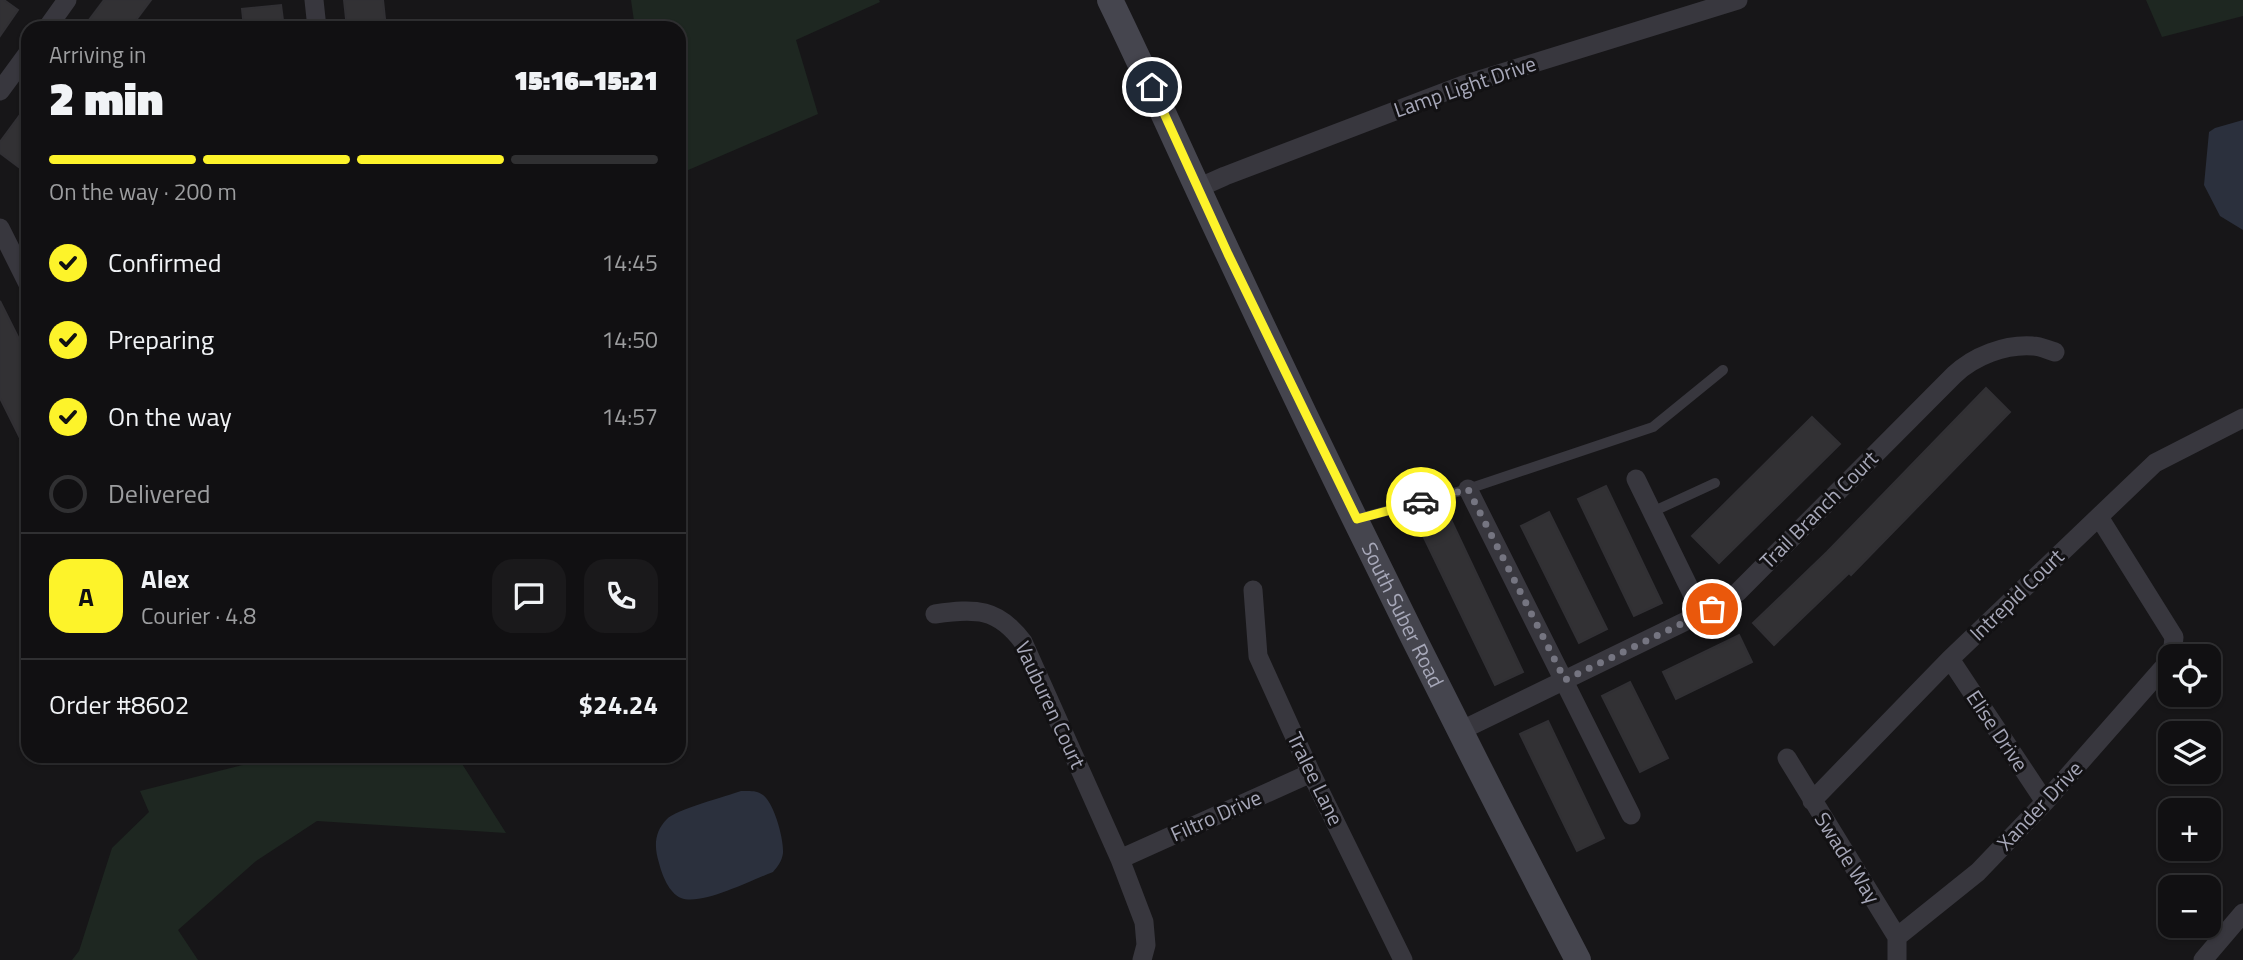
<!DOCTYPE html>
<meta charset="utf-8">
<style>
body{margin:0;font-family:"Titillium Web",sans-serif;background:#1a191b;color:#f1f3f6;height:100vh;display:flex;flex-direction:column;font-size:26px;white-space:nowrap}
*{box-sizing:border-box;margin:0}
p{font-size:23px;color:#9c9d9f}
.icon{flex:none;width:38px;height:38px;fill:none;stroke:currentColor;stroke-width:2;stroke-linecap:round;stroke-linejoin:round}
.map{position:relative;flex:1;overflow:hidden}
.panel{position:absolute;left:21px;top:21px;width:665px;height:742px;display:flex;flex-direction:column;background:#111012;border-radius:21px;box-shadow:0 2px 5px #0004,0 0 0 2px #303032}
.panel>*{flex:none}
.controls{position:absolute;left:2158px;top:644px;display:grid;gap:14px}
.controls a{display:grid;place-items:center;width:63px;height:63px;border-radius:14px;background:#111012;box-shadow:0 2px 5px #0004,0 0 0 2px #303032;font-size:35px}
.pin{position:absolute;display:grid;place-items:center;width:60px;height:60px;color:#fff;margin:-30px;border:4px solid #fff;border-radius:50%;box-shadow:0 2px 7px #0007}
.courier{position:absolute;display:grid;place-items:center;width:70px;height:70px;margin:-35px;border:5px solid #fdf32a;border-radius:50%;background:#fff;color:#222;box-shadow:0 2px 9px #0007}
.headline em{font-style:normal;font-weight:800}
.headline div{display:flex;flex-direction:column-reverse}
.headline{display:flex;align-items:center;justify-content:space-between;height:119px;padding:0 28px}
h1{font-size:46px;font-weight:800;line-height:52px}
.bar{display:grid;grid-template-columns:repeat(4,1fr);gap:10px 7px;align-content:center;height:84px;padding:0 28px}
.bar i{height:9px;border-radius:5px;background:#303032}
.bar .active{background:#fdf32a}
.bar p{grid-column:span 4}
.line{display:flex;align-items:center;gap:18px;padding:0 28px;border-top:2px solid #303032}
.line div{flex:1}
.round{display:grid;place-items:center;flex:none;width:74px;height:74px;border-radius:21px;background:#1a191b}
ol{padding:0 28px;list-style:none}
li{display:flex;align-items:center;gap:21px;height:77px}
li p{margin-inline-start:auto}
li .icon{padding:7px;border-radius:50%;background:#fdf32a;color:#111;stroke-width:4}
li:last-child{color:#9c9d9f}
li i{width:38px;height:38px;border:4px solid #303032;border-radius:50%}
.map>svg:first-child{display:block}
.green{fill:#1e2721}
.water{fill:#2b303d}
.building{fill:#323134;stroke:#313034;stroke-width:2}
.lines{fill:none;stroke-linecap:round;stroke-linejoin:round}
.lane{stroke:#38373e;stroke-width:10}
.street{stroke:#38373e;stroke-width:19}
.secondary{stroke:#45454e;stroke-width:26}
.done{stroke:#757581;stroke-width:7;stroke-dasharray:0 12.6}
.route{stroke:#fdf32a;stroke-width:9}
.labels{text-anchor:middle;stroke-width:6;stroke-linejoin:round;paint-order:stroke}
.street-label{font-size:21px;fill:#a7a8b9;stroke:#121113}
</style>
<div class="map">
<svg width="2243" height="960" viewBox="0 0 2243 960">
<rect width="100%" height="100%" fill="#171618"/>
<path class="green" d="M 631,0 L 879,0 L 880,2 L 796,40 L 818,114 L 679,174 L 679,28 L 635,28 Z
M 2146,0 L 2243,0 L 2243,16 L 2162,37 Z
M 278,756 L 457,756 L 506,833 L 317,821 L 256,861 L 178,930 L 198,960 L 72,960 L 79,951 L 112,848 L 149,812 L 140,791 Z"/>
<path class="water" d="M 2243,120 L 2243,230 L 2220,216 L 2204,185 L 2209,132 L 2215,128 Z
M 741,791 C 749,791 757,790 763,795 C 774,803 784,839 783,853 C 782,861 778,866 773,872 C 751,880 702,906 681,898 C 669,893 662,875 659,863 C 654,847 654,832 667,819 C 675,810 727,796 741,791 Z"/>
<path class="building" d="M 0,0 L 4,0 L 18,10 L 0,36 Z
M 104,0 L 151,0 L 130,28 L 83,28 Z
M 344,0 L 383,0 L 386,28 L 347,28 Z
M 281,5 L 284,28 L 244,28 L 242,9 Z
M 28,104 L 28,174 L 0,153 L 0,142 Z
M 0,301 L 28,357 L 28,454 L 0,398 Z
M 1986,388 L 2010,412 L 1851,575 L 1849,573 L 1774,645 L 1753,623 L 1827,552 Z
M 1812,417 L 1840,444 L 1719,563 L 1692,536 Z
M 1606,486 L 1662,603 L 1634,616 L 1578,499 Z
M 1444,505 L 1523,672 L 1495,685 L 1415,519 Z
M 1549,512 L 1607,629 L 1579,643 L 1521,526 Z
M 1739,635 L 1752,662 L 1676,699 L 1663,672 Z
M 1630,682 L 1668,758 L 1640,772 L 1602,696 Z
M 1548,721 L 1604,838 L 1577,851 L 1520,734 Z"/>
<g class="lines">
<path class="lane" d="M 1652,512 L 1715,483
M 1357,519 L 1468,489 L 1653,427 L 1723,370"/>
<path class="street" d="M 314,0 L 317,28
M 47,28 L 67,0
M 0,91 L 28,53
M 1198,188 L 1225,176 L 1463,85 L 1738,0
M 0,228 L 28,284
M 1636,479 L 1702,614
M 1468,489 L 1631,815
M 2099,517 L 2174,637 L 2172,656
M 1253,590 L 1258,656 L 1311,773 L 1403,960
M 935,614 C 975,608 998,608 1023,642 L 1120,859 L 1144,922 L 1146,945 L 1142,960
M 1950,659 L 2045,802
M 1460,731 L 1723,603 L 1738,592 L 1954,375 C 1974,356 2005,344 2033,346 C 2040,346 2048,350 2055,352
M 1787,758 L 1897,937 L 1897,960
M 1812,801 L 1950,659 L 2155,463 L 2243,418
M 1120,859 L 1311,773
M 1897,937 L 1978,872 L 2045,802 L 2170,660
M 2203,960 L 2243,913"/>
<path class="secondary" id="s1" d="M 1110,0 C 1151,84 1188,169 1228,253 C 1339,491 1456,727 1578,960"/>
</g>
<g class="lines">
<path class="done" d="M 1421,502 L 1468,489 L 1565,680 L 1712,609"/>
<path class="route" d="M 1152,87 L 1228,254 L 1357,519 L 1421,502"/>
</g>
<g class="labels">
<g class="street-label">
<text transform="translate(1465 87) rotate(-19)" y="7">Lamp Light Drive</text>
<text transform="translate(1819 510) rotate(-45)" y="7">Trail Branch Court</text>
<text transform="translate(2017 595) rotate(-44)" y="7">Intrepid Court</text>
<text dy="7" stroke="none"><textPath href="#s1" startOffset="681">South Suber Road</textPath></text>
<text transform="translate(1050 705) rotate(65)" y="7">Vauburen Court</text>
<text transform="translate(1997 731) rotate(56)" y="7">Elise Drive</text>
<text transform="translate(1315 779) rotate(64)" y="7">Tralee Lane</text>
<text transform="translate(2040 806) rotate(-47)" y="7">Xander Drive</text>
<text transform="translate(1216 816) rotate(-24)" y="7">Filtro Drive</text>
<text transform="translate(1847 858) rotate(58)" y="7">Swade Way</text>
</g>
</g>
</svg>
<div class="controls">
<a><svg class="icon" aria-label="locate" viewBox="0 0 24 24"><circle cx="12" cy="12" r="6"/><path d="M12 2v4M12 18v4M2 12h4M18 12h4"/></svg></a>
<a><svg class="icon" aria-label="layers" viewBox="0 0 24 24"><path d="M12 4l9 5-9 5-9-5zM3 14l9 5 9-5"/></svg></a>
<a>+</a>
<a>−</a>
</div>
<div class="pin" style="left:1712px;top:609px;background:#ea580c"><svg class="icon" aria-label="bag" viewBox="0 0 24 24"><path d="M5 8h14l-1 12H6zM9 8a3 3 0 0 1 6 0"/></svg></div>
<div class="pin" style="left:1152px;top:87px;background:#1f2937"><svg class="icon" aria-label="home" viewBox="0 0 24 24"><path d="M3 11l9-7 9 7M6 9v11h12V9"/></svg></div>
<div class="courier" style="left:1421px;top:502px"><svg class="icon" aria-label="car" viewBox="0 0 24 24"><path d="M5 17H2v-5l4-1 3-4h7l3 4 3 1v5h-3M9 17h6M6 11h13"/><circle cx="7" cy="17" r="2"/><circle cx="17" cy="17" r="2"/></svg></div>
<section class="panel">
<div class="headline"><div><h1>2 min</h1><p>Arriving in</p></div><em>15:16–15:21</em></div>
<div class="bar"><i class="active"></i><i class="active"></i><i class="active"></i><i></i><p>On the way · 200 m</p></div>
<ol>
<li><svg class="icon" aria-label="check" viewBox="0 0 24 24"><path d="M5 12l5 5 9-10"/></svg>Confirmed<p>14:45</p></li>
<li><svg class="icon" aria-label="check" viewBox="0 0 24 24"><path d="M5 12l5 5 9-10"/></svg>Preparing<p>14:50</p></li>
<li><svg class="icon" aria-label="check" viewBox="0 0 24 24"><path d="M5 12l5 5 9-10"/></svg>On the way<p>14:57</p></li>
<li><i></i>Delivered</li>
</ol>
<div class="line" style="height:126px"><b class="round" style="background:#fdf32a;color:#111">A</b><div><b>Alex</b><p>Courier · 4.8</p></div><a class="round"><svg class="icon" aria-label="chat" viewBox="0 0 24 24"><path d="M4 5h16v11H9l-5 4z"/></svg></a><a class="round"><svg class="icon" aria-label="phone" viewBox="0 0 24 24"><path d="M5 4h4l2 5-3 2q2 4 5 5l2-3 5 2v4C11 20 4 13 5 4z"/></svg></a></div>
<div class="line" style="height:91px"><div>Order #8602</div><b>$24.24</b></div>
</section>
</div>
